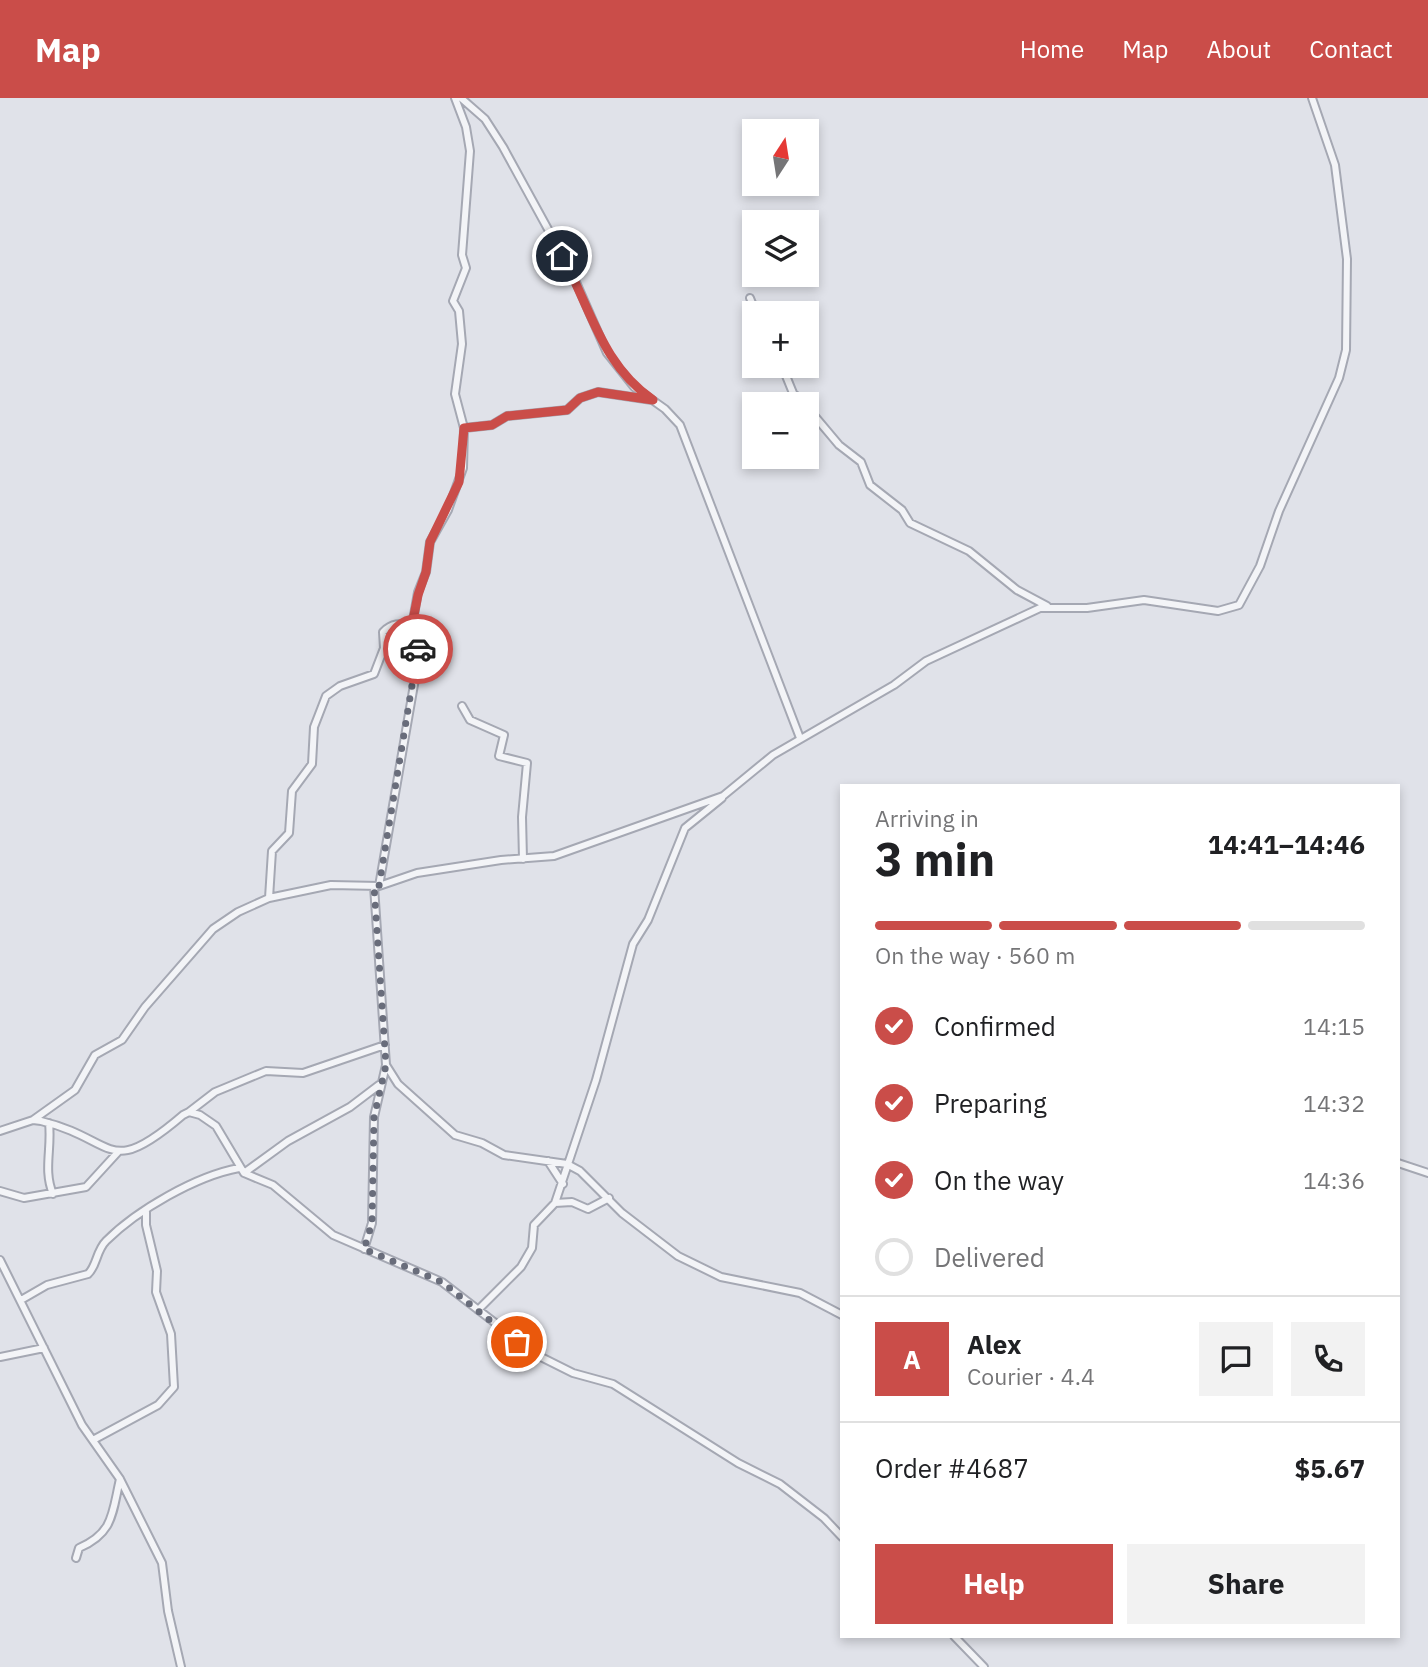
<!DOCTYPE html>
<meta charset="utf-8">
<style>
body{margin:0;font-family:"IBM Plex Sans",sans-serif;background:#f2f2f2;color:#202124;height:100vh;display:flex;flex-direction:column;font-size:26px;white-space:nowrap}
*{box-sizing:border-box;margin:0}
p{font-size:23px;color:#757577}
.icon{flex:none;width:38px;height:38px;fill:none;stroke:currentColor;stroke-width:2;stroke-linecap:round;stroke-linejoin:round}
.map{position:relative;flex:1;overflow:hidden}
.sheet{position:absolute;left:840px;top:686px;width:560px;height:854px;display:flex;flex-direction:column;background:#fff;border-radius:0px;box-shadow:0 4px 10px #0003}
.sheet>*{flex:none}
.needle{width:46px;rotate:12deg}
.buttons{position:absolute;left:742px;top:21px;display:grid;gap:14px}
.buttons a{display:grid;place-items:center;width:77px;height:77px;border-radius:0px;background:#fff;box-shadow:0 4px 10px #0003;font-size:35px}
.pin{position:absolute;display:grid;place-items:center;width:60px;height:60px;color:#fff;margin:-30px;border:4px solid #fff;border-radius:50%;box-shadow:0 2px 7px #0007}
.courier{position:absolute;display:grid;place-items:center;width:70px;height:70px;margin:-35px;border:5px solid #ca4d49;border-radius:50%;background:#fff;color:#222;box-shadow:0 2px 9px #0007}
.headline em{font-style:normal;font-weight:800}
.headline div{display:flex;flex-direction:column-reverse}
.headline{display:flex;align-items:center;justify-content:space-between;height:119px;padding:0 35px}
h1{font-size:46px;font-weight:800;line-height:52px}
.bar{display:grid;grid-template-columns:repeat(4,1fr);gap:10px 7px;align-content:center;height:84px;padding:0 35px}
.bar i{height:9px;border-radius:5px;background:#e0e0e0}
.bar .current{background:#ca4d49}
.bar p{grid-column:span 4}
.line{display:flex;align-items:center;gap:18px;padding:0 35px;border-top:2px solid #e0e0e0}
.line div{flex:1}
.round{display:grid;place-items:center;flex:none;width:74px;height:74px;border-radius:0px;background:#f2f2f2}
ol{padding:0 35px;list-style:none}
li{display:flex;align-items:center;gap:21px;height:77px}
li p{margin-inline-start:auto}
li .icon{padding:7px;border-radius:50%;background:#ca4d49;color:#fff;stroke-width:4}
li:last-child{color:#757577}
li i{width:38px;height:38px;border:4px solid #e0e0e0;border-radius:50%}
.action{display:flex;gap:14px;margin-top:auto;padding:14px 35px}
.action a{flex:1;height:80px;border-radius:0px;background:#ca4d49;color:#fff;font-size:28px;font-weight:800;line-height:80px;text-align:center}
.action a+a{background:#f2f2f2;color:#202124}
header{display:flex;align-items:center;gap:42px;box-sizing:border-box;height:98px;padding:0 35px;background:#ca4d49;color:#fff}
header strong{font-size:33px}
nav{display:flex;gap:38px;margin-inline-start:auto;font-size:24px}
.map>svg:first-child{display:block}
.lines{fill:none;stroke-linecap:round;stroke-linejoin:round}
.street-casing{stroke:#a5a8b3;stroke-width:10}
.street{stroke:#f3f4f7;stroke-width:6}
.done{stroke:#696d7b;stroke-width:7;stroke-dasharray:0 12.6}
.route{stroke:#ca4d49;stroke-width:9}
</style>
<header>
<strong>Map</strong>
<nav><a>Home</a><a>Map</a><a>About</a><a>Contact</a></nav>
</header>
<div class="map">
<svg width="1428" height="1569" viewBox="0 0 1428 1569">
<rect width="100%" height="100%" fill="#e0e2e9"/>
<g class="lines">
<defs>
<path id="street" d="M 461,0 L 485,21 L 503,49 L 572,175 L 607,255 L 634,289 L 665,311 L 680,327 L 800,640
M 750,200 L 756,215
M 782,268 L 793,295 L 804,306
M 807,309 L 839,347 L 861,364 L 870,387 L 902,412 L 910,425 L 969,453 L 1017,492 L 1047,508
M 464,330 L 492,327 L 507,318 L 567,312 L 580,300 L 598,294 L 652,302
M 462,608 L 470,622 L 504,637 L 499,658 L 527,665 L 522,719 L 523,761
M 374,788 L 386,967 L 398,986 L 455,1037 L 482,1045 L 504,1057 L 567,1066 L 580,1073 L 622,1115 L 678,1158 L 721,1179 L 800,1195 L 842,1217
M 379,788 L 419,558 L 412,528 L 418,494 L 426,474 L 430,444 L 448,412 L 463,370 L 464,330 L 455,296 L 462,246 L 459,213 L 453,203 L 466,170 L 462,157 L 470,53 L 466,29 L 455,0
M 269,800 L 272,753 L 289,735 L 292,693 L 312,666 L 314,629 L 326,598 L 340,588 L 374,576 L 384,550 L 383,534 C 392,525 399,525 412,528
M 189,1014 L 215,994 L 266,973 L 303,975 L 385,947
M 33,1022 L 75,992 L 95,957 L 122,942 L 145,909 L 213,831 L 238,814 L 269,800 L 331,787 L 379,788 L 417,775 L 501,762 L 554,758 L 723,698 L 773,657 L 894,587 L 926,563 L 1040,510 L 1087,510 L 1144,502 L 1218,513 L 1239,507 L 1260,468 L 1279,413 L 1339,280 L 1346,252 L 1347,161 L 1335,67 L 1312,0
M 49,1025 C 52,1051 43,1072 53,1096
M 0,1033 L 33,1022 L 41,1023 C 117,1041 106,1083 183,1017 L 189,1014 L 200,1017 L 216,1028 L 244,1075 L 273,1087 L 333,1137 L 442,1184 L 537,1257 L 573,1275 L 613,1286 L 738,1365 L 780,1386 L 824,1420 L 842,1439
M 548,1063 L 563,1086
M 1398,1065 L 1428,1075
M 244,1075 L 288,1043 L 350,1009 L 379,987
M 0,1093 L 24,1100 L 86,1089 L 118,1054
M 555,1105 L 572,1104 L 588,1111 L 609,1100
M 364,1151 L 372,1125 L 374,1019 L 386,967
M 0,1162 L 82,1327 L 120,1381 L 162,1465 L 168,1513 L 181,1569
M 21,1202 L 47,1187 L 88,1176 C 97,1168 96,1153 106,1143 C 137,1112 196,1078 239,1070
M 478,1212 L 521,1169 L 532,1150 L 534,1127 L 555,1105 L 596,982 L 633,846 L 648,822 L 685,730 L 722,700
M 0,1259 L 44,1250
M 93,1342 L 158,1307 L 174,1289 L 171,1236 L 156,1194 L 157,1173 L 146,1127 L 146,1114
M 76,1460 L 79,1450 C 114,1435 112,1415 120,1381
M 954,1538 L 984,1569"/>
</defs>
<use href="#street" class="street-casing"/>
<use href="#street" class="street"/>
</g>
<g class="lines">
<path class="done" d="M 418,551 L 379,788 L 374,788 L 386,967 L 374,1019 L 372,1125 L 364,1151 L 442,1184 L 517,1244"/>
<path class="route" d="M 418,551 L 412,527 L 418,497 L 426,474 L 430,444 L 459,384 L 464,330 L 492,327 L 507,318 L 567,312 L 580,300 L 598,294 L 653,302 C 601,266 591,210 562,158"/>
</g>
</svg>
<div class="buttons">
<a><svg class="needle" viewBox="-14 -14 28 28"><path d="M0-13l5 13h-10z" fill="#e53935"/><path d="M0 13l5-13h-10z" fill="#757577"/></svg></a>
<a><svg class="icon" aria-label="layers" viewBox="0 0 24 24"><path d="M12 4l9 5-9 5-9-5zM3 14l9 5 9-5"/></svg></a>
<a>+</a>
<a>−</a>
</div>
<div class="pin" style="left:517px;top:1244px;background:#ea580c"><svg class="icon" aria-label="bag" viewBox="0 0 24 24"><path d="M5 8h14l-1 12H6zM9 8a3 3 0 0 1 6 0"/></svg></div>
<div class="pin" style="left:562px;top:158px;background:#1f2937"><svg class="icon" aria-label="home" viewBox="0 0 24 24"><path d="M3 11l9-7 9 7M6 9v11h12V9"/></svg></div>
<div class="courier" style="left:418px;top:551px"><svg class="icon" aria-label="car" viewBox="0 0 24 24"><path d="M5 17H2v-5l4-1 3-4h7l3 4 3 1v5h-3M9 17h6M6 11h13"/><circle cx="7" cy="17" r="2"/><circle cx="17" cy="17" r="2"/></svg></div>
<section class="sheet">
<div class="headline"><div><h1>3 min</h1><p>Arriving in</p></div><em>14:41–14:46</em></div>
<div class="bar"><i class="current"></i><i class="current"></i><i class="current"></i><i></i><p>On the way · 560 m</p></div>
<ol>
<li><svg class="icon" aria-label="check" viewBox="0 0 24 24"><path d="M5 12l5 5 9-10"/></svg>Confirmed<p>14:15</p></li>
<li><svg class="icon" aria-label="check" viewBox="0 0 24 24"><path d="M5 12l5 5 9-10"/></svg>Preparing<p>14:32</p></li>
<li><svg class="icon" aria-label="check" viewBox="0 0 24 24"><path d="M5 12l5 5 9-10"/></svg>On the way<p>14:36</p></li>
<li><i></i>Delivered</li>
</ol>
<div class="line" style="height:126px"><b class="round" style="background:#ca4d49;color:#fff">A</b><div><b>Alex</b><p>Courier · 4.4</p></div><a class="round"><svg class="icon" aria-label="chat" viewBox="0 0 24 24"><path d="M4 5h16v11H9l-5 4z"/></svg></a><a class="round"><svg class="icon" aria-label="phone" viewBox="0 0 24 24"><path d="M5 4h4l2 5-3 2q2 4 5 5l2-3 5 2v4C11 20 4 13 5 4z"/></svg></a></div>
<div class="line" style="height:91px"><div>Order #4687</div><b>$5.67</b></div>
<div class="action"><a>Help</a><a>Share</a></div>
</section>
</div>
